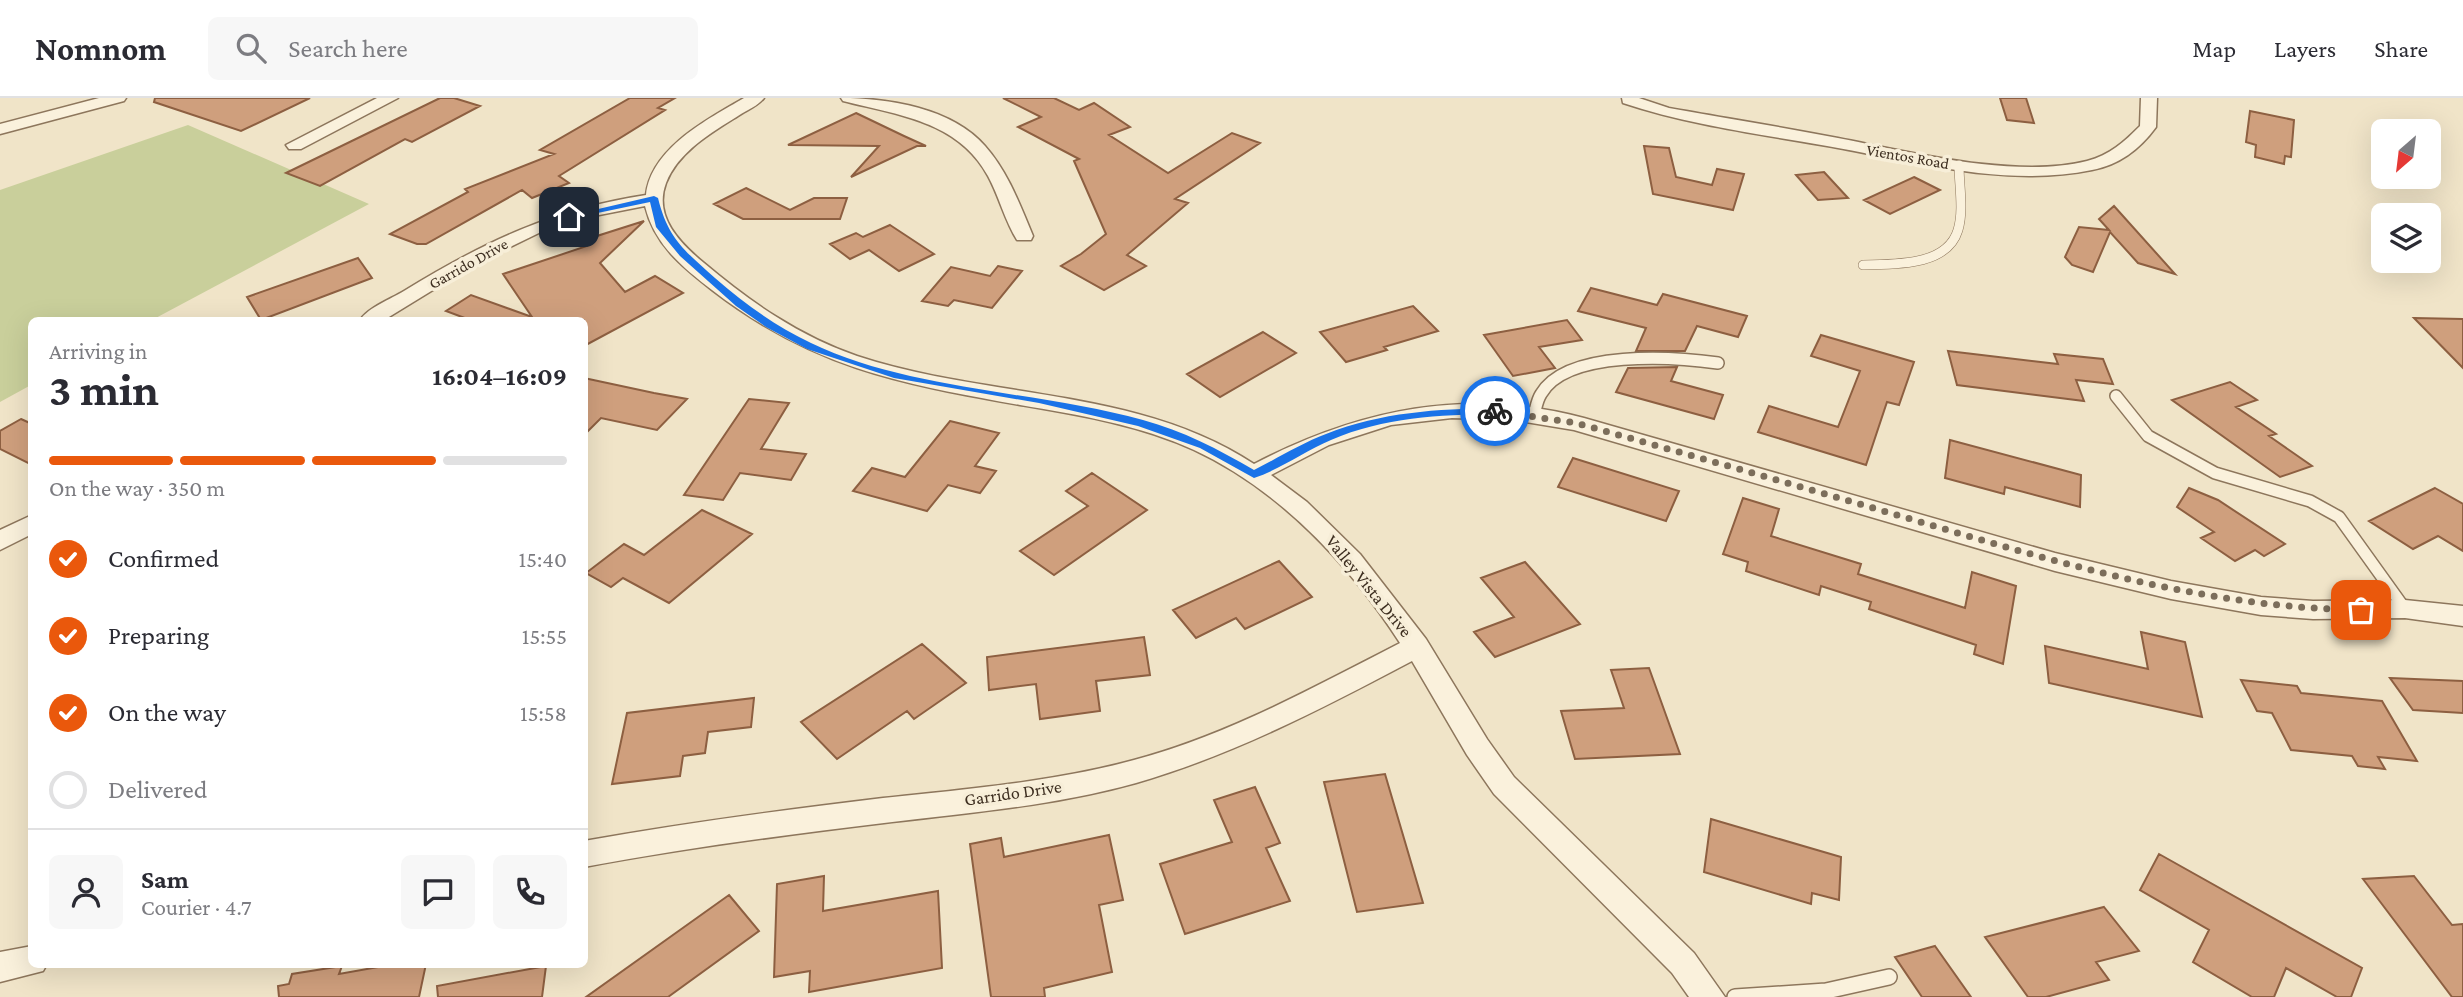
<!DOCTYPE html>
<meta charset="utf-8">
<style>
body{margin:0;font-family:"Crimson Pro",serif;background:#f7f7f7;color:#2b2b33;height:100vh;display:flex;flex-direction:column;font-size:26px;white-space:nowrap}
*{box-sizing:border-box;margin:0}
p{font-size:23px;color:#7c7c81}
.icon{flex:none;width:38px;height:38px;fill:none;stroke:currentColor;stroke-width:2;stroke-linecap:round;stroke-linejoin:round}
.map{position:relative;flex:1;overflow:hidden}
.side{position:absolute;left:28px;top:219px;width:560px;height:651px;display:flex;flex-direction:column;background:#fff;border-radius:10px;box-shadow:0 7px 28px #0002}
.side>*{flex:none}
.needle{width:46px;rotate:208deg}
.tools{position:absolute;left:2371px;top:21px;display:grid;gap:14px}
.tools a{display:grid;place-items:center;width:70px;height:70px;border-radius:10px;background:#fff;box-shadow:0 7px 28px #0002;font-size:35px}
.pin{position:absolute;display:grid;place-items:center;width:60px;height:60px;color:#fff;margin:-30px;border-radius:14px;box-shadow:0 4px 10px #0006}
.courier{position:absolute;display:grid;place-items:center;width:70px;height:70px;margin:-35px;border:5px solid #1a73e8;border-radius:50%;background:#fff;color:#222;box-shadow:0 2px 9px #0007}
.overview em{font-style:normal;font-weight:700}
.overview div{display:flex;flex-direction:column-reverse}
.overview{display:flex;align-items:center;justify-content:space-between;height:119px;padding:0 21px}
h1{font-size:46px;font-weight:700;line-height:52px}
.bar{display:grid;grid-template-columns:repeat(4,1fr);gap:10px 7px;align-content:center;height:84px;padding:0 21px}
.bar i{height:9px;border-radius:5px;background:#e1e1e2}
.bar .active{background:#ea580c}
.bar p{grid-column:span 4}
.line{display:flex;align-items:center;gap:18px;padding:0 21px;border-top:2px solid #e1e1e2}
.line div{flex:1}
.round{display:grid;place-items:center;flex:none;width:74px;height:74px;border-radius:10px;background:#f7f7f7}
ol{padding:0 21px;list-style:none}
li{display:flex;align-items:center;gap:21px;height:77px}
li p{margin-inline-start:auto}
li .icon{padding:7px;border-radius:50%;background:#ea580c;color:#fff;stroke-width:4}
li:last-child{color:#7c7c81}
li i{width:38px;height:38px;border:4px solid #e1e1e2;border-radius:50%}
header{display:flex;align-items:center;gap:42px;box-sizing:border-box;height:98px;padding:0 35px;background:#fff;border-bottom:2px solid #e1e1e2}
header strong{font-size:33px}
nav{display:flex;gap:38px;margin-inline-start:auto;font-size:24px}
.search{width:490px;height:63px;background:#f7f7f7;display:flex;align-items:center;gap:18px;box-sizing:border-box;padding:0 24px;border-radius:10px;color:#7c7c81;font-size:26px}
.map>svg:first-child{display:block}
.green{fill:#c9cf9b}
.building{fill:#cf9f7d;stroke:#8d5f41;stroke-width:2}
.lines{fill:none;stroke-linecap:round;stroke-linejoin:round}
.lane-far2-casing{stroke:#8d765c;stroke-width:10}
.lane-far1-casing{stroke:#8d765c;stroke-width:14}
.lane-casing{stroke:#8d765c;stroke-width:18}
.street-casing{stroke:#8d765c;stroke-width:3}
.lane-far2{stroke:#faf1dc;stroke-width:9}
.lane-far1{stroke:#faf1dc;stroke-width:11}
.lane{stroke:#faf1dc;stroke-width:15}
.street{fill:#faf1dc;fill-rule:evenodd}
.route{fill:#1a73e8}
.done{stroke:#7c6e5b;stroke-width:7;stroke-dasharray:0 12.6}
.labels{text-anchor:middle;stroke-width:7;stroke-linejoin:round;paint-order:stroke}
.far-street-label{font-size:16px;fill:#3d2e20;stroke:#f7eed8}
.street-label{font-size:18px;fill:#3d2e20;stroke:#f7eed8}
</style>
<header>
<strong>Nomnom</strong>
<div class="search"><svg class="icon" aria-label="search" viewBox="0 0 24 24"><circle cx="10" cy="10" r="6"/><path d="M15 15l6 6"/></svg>Search here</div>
<nav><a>Map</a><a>Layers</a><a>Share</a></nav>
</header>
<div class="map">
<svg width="2463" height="899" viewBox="0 0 2463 899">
<rect width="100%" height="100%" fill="#f0e4c8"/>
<path class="green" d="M 188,27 L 369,106 L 152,222 L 32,222 L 31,287 L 0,304 L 0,92 Z"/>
<path class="building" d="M 155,0 L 310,0 L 241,33 L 154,4 Z
M 440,0 L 454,0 L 480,8 L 412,44 L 405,41 L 320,88 L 286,75 Z
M 630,0 L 675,0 L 658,10 L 665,12 L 559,78 L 569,85 L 532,100 L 522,92 L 426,146 L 417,146 L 390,136 L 468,94 L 465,91 L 554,56 L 540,52 Z
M 1003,0 L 1054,0 L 1079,12 L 1094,5 L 1130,29 L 1109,37 L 1168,75 L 1232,35 L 1260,45 L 1175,101 L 1188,105 L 1127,157 L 1146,168 L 1104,192 L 1061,168 L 1081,156 L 1106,136 L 1074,63 L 1079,61 L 1018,29 L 1041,19 Z
M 2000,0 L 2026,0 L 2034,25 L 2007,22 Z
M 2250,13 L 2294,22 L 2291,59 L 2285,58 L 2284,66 L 2255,59 L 2256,47 L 2246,44 Z
M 856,15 L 904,38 L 926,48 L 917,48 L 851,79 L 879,48 L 788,47 Z
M 1644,48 L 1669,50 L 1676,79 L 1712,87 L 1717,71 L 1744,76 L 1733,112 L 1653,96 Z
M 1824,74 L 1848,100 L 1818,102 L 1796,77 Z
M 1914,79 L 1940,92 L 1890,116 L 1864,102 Z
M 746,90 L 790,112 L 814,100 L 847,100 L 840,121 L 743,121 L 714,106 Z
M 2114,108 L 2175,176 L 2138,165 L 2110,134 L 2093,174 L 2072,167 L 2065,159 L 2079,129 L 2109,132 L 2099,121 Z
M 644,123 L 600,165 L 625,194 L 655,178 L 683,195 L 584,248 L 584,222 L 470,222 L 446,213 L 471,197 L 532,219 L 503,176 L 587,148 L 597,138 Z
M 890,127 L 934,156 L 899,173 L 869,152 L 850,161 L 830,146 L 856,135 L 863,139 Z
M 358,160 L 372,180 L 261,222 L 247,199 Z
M 998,168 L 1022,173 L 992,210 L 954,202 L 948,208 L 922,203 L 951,169 L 990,178 Z
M 1591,190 L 1657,207 L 1663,196 L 1747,218 L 1738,239 L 1697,228 L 1685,253 L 1636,253 L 1646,230 L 1578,213 Z
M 1413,208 L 1438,233 L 1384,249 L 1387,252 L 1346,264 L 1320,234 Z
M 2414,220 L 2463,221 L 2463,270 Z
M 1567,222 L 1582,242 L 1539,249 L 1555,270 L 1513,278 L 1484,237 Z
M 1263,234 L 1296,255 L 1220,299 L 1187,276 Z
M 1821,237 L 1914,264 L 1899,307 L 1887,304 L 1866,367 L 1758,334 L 1769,308 L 1838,329 L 1860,273 L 1811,258 Z
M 1948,253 L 2058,266 L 2054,256 L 2103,261 L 2113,286 L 2076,282 L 2084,303 L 1957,287 Z
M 1677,269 L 1671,283 L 1723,297 L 1714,321 L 1616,294 L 1628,270 Z
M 584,280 L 654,295 L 687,301 L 657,332 L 601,320 L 584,337 Z
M 2230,284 L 2257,302 L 2236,309 L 2276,336 L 2269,338 L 2312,368 L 2280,379 L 2172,302 Z
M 749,301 L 789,305 L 761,351 L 806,356 L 791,382 L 740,375 L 723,402 L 684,397 Z
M 21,321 L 32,326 L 32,367 L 0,351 L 0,333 Z
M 950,323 L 999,335 L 975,368 L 996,373 L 980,395 L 948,387 L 927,413 L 853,393 L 872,370 L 905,379 Z
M 1950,342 L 2081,377 L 2080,409 L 2005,389 L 2004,396 L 1945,380 Z
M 1573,360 L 1679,393 L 1666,423 L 1558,389 Z
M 1092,375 L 1147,412 L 1054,477 L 1020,453 L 1088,408 L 1066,393 Z
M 2189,390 L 2218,402 L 2285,446 L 2264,458 L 2255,452 L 2235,463 L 2201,440 L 2214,434 L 2177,409 Z
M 2435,390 L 2463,406 L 2463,453 L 2438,438 L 2413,451 L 2369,423 Z
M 1743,400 L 1779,411 L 1771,438 L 1861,466 L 1858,476 L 1965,510 L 1972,474 L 2016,488 L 2003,566 L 1974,556 L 1976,547 L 1869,511 L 1871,504 L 1821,488 L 1819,497 L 1746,473 L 1748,464 L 1723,456 Z
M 702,412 L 752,436 L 669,505 L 623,480 L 611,489 L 586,475 L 624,446 L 644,457 Z
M 1279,463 L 1312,499 L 1245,531 L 1236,520 L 1196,540 L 1173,512 Z
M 1525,464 L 1580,526 L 1495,559 L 1474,534 L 1514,519 L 1481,480 Z
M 2141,534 L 2185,544 L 2202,619 L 2049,585 L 2045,548 L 2148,571 Z
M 1144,539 L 1150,577 L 1096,583 L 1100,613 L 1040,621 L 1036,586 L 989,592 L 987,559 Z
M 922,546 L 966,585 L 914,621 L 907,613 L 837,661 L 801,624 Z
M 1649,570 L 1680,656 L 1575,661 L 1561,613 L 1624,610 L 1611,572 Z
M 2390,580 L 2463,583 L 2463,615 L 2413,612 Z
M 2241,582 L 2297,588 L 2301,595 L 2382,603 L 2417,663 L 2378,659 L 2385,671 L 2358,668 L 2352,658 L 2291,652 L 2272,615 L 2257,613 Z
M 754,600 L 751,629 L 708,634 L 705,655 L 683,658 L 680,678 L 612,686 L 627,615 Z
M 1385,676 L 1423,805 L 1357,814 L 1324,684 Z
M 1255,689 L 1280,745 L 1266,750 L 1290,803 L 1185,836 L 1160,766 L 1232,744 L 1214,702 Z
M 1711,721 L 1841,759 L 1839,802 L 1812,795 L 1811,806 L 1704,774 Z
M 1109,737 L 1123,802 L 1099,807 L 1112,874 L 1044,890 L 1045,899 L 991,899 L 970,746 L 1001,740 L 1004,759 Z
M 2159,756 L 2362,870 L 2351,899 L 2337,899 L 2286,870 L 2274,899 L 2252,899 L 2193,864 L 2209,832 L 2140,792 Z
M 824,778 L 823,813 L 938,793 L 942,870 L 809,894 L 810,873 L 774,879 L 777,786 Z
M 2414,778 L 2452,827 L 2463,826 L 2463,899 L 2452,899 L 2363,781 Z
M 729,797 L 759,833 L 668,899 L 586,899 Z
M 2104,809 L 2139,853 L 2096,864 L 2109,882 L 2046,899 L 2028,899 L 1985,839 Z
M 1935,848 L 1971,899 L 1922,899 L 1895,859 Z
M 395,866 L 426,866 L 419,899 L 279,899 L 278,888 L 289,886 L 292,876 L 342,868 L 339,876 Z
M 546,868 L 542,899 L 438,899 L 437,888 Z"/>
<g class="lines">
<defs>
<path id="lane-far2" d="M 1863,167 C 1893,166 1947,169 1958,132 C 1964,112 1959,87 1959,67"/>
<path id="lane-far1" d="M 2116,298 L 2148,338 L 2215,375 L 2310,403 L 2339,419 L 2405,511
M 1534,317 C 1536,310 1537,302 1541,296 C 1567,251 1675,259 1718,265"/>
<path id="lane" d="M 1735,899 L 1826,893 L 1889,879"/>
<path id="street" d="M 99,0 L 126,0 L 124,3 L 0,36 L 0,26 Z
M 377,0 L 398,0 L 301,51 L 289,51 L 286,47 Z
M 744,0 L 764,0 C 758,8 747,12 738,18 C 711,35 678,54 666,85 C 653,119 681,146 704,165 C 750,204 799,238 857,258 C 986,301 1138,289 1254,366 C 1360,311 1466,289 1584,320 L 2055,455 L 2171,483 L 2261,499 L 2313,503 L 2405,502 L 2463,508 L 2463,528 L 2405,520 L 2313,521 L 2261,517 L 2171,501 L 2055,473 L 1574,332 L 1514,322 L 1452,320 L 1391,327 L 1329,347 L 1271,377 L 1307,404 L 1360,456 L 1426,541 L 1487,641 L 1514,679 L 1694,855 L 1725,899 L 1689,899 L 1672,875 L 1494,696 L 1467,657 L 1412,563 C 1323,610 1233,657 1136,685 C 1054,708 968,715 884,725 C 784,737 684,750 584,769 L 584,743 C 684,725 783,712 883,700 C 967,691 1053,684 1134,662 C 1228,637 1314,589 1400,545 C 1349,466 1280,392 1194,352 C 1140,327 1079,317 1020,307 C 899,285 813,270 712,192 C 682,169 654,146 645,108 L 584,120 L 541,134 L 477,165 L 384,222 L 360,222 C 369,209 391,201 404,193 C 484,144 553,111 646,97 C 651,50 708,21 744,0 Z
M 841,0 C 888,0 952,10 985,48 C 1008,74 1020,107 1033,138 L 1031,142 L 1017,142 C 1005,123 999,98 988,78 C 958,23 898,17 843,3 Z
M 1622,0 L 1639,0 L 1669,10 C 1725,20 1782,29 1838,40 C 1910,54 2015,81 2087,63 C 2110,57 2124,44 2140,28 L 2141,0 L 2157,0 L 2156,29 C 2140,51 2119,67 2092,72 C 2004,90 1913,63 1827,48 C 1759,36 1689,27 1623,5 Z
M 32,417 L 32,436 L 0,452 L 0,432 Z
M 32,848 L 32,866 L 47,866 L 43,873 L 0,884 L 0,854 Z"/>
</defs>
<use href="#lane-far2" class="lane-far2-casing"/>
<use href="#lane-far1" class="lane-far1-casing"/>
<use href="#lane" class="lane-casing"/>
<use href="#street" class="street-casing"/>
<use href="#lane-far2" class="lane-far2"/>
<use href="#lane-far1" class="lane-far1"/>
<use href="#lane" class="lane"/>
<use href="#street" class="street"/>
</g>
<path class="route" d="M 654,98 L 658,100 C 668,141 685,153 715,180 C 745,206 775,228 811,245 C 908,292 1038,293 1143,322 C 1183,333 1218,351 1254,372 C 1278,360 1302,345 1326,336 C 1382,314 1437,311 1495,310 L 1501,313 L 1495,316 C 1439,317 1384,319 1331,342 C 1305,353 1281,371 1254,380 L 1200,350 L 1138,328 L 1039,305 L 894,280 L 807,251 L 766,229 L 736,208 L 680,158 L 656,129 L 650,104 L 569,121 L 564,119 Z"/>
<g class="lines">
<path class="done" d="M 1495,313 L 1576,325 C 1690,357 1803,389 1917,423 C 2063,466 2208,510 2361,512"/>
</g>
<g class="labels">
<g class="far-street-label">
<text transform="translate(1908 58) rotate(10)" y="6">Vientos Road</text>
<text transform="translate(468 165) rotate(-29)" y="6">Garrido Drive</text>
</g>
<g class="street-label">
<text transform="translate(1369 488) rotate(51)" y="6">Valley Vista Drive</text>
<text transform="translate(1013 695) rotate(-8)" y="6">Garrido Drive</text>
</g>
</g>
</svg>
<div class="tools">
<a><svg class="needle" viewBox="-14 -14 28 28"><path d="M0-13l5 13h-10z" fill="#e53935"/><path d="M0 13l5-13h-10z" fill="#7c7c81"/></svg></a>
<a><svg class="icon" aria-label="layers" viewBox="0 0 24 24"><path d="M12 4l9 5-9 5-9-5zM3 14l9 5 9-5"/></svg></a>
</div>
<div class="pin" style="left:2361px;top:512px;background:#ea580c"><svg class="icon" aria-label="bag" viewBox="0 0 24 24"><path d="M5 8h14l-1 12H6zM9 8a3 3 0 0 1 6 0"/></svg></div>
<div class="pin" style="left:569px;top:119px;background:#1f2937"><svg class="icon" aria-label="home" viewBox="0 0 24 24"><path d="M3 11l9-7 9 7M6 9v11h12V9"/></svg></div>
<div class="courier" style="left:1495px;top:313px"><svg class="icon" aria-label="bike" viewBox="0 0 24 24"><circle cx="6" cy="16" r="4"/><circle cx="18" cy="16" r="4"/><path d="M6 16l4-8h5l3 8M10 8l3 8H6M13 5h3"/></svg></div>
<section class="side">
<div class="overview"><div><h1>3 min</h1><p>Arriving in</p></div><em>16:04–16:09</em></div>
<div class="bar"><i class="active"></i><i class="active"></i><i class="active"></i><i></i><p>On the way · 350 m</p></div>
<ol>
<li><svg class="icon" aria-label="check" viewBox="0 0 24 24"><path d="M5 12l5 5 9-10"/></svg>Confirmed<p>15:40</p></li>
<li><svg class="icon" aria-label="check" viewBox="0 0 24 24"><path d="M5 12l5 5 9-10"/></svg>Preparing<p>15:55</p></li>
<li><svg class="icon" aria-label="check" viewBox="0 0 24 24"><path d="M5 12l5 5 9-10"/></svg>On the way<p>15:58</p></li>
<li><i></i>Delivered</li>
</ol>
<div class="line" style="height:126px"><a class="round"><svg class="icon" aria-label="person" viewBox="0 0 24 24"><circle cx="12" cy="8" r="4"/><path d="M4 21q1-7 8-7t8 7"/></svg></a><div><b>Sam</b><p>Courier · 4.7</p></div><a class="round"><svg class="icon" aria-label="chat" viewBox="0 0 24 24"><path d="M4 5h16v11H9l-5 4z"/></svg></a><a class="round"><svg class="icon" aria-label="phone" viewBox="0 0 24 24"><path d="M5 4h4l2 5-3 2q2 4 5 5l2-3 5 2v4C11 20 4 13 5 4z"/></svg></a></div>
</section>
</div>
